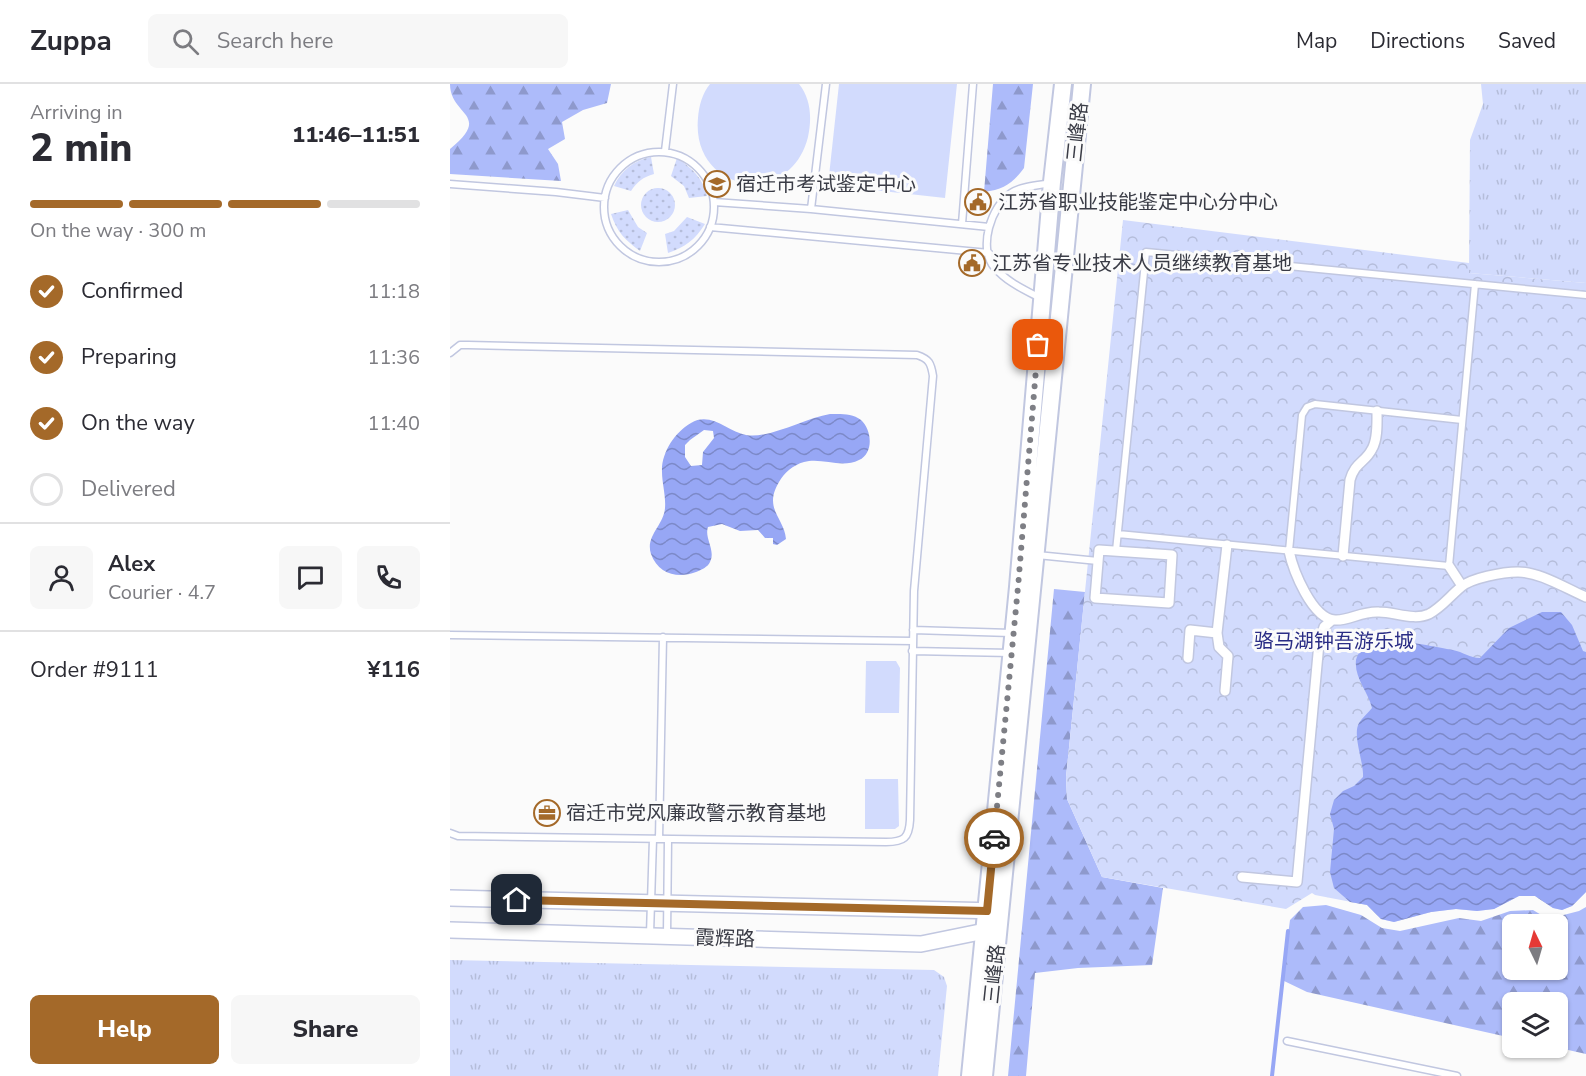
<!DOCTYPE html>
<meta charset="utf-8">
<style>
body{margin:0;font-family:"Nunito Sans","Noto Sans SC",sans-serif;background:#f7f7f7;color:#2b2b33;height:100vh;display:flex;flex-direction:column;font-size:22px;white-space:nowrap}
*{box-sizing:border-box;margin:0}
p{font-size:20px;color:#7c7c81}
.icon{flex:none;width:33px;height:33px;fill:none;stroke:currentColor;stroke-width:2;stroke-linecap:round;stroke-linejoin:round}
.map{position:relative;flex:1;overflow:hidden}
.drawer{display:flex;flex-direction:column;background:#fff;width:450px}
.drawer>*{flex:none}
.needle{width:39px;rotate:355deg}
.controls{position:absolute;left:1052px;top:830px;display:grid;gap:12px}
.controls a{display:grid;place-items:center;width:66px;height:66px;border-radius:9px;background:#fff;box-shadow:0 2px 4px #0004;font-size:30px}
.pin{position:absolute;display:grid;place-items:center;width:51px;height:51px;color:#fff;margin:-26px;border-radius:12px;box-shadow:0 3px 9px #0006}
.courier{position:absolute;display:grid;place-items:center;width:60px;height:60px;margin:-30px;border:4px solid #a46929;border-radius:50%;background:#fff;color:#222;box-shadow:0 2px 8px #0007}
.summary em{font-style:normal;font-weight:800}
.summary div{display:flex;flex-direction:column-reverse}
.summary{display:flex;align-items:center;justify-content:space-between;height:102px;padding:0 30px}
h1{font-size:39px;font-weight:800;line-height:45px}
.bar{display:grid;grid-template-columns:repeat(4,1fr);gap:9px 6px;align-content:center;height:72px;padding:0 30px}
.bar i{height:8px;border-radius:4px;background:#e1e1e2}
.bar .selected{background:#a46929}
.bar p{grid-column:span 4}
.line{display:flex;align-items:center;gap:15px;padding:0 30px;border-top:2px solid #e1e1e2}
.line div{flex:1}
.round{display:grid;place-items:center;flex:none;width:63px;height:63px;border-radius:9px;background:#f7f7f7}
ol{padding:0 30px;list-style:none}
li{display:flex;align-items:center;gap:18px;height:66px}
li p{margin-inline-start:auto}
li .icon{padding:6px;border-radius:50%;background:#a46929;color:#fff;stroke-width:4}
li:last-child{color:#7c7c81}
li i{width:33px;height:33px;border:3px solid #e1e1e2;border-radius:50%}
.button{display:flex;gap:12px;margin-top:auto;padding:12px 30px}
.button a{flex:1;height:69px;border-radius:9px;background:#a46929;color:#fff;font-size:24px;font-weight:800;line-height:69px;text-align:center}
.button a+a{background:#f7f7f7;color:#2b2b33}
header{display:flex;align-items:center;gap:36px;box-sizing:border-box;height:84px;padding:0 30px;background:#fff;border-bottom:2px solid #e1e1e2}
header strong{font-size:28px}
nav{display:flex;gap:33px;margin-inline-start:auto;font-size:21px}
.search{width:420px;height:54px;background:#f7f7f7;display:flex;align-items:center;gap:15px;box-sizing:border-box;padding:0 21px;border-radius:9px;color:#7c7c81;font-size:22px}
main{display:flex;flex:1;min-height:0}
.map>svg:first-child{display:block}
.grass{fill:url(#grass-tufts)}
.forest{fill:url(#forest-firs);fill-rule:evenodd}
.park{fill:url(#park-crowns)}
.garden{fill:url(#garden-dots)}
.pitch{fill:#d2dbfd}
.water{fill:url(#water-waves);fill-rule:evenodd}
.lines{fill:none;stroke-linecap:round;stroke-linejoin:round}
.stream{stroke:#97a7f5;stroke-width:4}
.service-casing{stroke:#c1c7e0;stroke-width:9}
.pedestrian-casing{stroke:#c1c7e0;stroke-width:12}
.tertiary-casing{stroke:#c1c7e0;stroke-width:18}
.secondary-casing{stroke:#c1c7e0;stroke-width:20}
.service{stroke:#fff;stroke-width:6}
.pedestrian{stroke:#fff;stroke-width:9}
.tertiary{stroke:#fff;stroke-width:15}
.secondary{stroke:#fff;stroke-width:16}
.done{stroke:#7e7f85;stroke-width:6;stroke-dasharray:0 10.8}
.route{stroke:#a46929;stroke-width:8}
.labels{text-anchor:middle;stroke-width:6;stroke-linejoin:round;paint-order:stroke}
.street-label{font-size:20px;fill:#3a3c46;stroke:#fbfbfb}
.poi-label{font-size:20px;fill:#3a3c46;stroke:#fbfbfb;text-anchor:start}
.park-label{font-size:20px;fill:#2a2d85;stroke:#fbfbfb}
</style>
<header>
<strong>Zuppa</strong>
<div class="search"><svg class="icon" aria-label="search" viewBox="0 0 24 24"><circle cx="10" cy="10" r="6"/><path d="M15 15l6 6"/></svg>Search here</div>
<nav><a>Map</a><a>Directions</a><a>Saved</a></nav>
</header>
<main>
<section class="drawer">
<div class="summary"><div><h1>2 min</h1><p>Arriving in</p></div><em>11:46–11:51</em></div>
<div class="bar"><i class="selected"></i><i class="selected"></i><i class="selected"></i><i></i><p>On the way · 300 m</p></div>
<ol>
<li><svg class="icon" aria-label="check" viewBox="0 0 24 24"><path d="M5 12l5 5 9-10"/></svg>Confirmed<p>11:18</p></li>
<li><svg class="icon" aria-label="check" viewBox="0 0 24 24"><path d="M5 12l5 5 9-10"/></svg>Preparing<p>11:36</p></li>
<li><svg class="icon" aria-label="check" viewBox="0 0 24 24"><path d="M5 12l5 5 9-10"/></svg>On the way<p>11:40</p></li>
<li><i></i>Delivered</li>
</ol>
<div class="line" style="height:108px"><a class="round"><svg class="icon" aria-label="person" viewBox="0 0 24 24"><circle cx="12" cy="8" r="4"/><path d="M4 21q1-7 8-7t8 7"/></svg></a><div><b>Alex</b><p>Courier · 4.7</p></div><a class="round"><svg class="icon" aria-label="chat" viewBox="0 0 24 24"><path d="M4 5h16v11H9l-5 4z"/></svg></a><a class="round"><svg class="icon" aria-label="phone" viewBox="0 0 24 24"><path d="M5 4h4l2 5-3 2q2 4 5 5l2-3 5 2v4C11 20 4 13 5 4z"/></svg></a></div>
<div class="line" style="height:78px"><div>Order #9111</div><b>¥116</b></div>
<div class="button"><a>Help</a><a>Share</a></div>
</section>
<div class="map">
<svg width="1136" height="992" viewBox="0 0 1136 992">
<defs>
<pattern id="grass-tufts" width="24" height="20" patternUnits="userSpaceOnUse" patternTransform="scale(1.5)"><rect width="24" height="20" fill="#d2dbfd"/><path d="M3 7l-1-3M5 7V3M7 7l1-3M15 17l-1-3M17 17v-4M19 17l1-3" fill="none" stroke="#b5bdda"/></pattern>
<pattern id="forest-firs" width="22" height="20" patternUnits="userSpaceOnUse" patternTransform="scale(1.5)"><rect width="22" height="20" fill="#adbbfa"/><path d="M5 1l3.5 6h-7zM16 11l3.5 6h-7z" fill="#8e99cc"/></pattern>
<pattern id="park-crowns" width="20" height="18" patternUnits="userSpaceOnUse" patternTransform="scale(1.5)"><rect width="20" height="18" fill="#d2dbfd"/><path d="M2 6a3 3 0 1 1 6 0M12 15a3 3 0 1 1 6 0" fill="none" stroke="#b5bdda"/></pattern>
<pattern id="garden-dots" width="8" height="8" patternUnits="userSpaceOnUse" patternTransform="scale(1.5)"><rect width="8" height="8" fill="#d2dbfd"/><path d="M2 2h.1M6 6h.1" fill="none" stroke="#b5bdda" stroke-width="1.8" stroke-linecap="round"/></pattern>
<pattern id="water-waves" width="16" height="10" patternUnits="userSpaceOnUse" patternTransform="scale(1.5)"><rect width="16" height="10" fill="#97a7f5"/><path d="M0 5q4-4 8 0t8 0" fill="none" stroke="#7c89c8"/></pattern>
</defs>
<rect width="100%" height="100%" fill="#fbfbfb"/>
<path class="grass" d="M 1031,0 L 1136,0 L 1136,199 L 1019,189 L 1020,56 L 1033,20 Z
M 0,876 L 484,886 L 494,893 L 497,902 L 488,992 L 0,992 Z"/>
<path class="forest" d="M 0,0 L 161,0 L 157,19 L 133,26 L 112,38 L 115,55 L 98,65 L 108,80 L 111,97 L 0,90 L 0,65 C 43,30 0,32 0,0 Z
M 543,0 L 583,0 L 574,84 C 562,100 554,105 534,108 Z
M 604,505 L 635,508 L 616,693 L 617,715 L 652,793 L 713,804 L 702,881 L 628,884 L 585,889 L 576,992 L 558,992 Z
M 876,821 L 911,831 L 932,844 L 950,847 L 1009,834 L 1031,837 L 1060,827 L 1083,826 L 1098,835 L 1129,827 L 1136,823 L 1136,970 L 1105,963 L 1107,963 L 1107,918 L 1062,918 L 1062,954 L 857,908 L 832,896 L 840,836 L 853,823 ZM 1062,840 L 1107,840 L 1107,885 L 1062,885 Z"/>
<path class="park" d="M 673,136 L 1019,179 L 1019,189 L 1136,199 L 1136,808 L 1122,822 L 1112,826 L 1103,824 L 1085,812 L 1069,812 L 1044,825 L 1027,827 L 1006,825 L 981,828 L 944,838 L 931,835 L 917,821 L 865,811 L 862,809 L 836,825 L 652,793 L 617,715 L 616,693 Z"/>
<path class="garden" d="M 201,73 L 204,90 C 193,93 187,98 181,107 L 164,102 C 171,87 184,76 201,73 Z
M 227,74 C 242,84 253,94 257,112 L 239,114 L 234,102 L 221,92 Z
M191 121a17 17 0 1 1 34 0a17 17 0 1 1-34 0Z
M 178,126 L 188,143 L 197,149 L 190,167 C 175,156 167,148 161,130 Z
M 237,133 L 255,140 C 245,156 235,163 218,169 L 215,150 L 224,147 Z"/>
<path class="pitch" d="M 260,0 L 349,0 C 361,15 362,34 358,53 C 340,125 241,109 248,34 C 249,22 252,10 260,0 Z
M 389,0 L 507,0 L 495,114 L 378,101 Z
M 416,577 L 446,577 L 450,584 L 449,629 L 415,629 Z
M 415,695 L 448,695 L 449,742 L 445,745 L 415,745 Z"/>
<path class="water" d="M 380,330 C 391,330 402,329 411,336 C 422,346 424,369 409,376 C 391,385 372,373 354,378 C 343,381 334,389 329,398 C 313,425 334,433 336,455 L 327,461 L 323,460 L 323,454 L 315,454 L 308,446 L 290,447 L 272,440 L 258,443 C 254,454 266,466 260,478 C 258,483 251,486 246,488 C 228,495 208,490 201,470 C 195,452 214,441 215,424 C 216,412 212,399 212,388 C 211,369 225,348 241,339 C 261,327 278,348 296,351 C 320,355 355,334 380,330 ZM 254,346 L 263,347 L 264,354 L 253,368 L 252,381 L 241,382 L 235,373 L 235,361 L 240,356 Z
M 1092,528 L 1111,528 L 1122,541 L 1133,567 L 1136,568 L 1136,808 L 1122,822 L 1112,826 L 1103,824 L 1085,812 L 1069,812 L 1044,825 L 1027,827 L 1006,825 L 981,828 L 944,838 L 931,835 L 917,821 L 900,818 L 884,804 L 880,788 L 884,745 L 880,730 L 884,716 L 893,707 L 904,702 L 913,693 C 914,678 902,651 909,639 C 912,634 918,629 922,624 C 918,607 904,594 906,576 C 908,569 913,561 920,558 C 936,552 986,563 1003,566 C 1013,568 1020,574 1030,574 L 1059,544 Z"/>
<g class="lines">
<path class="stream" d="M 822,992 L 838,847"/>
<defs>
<path id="service" d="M 215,67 L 223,0
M154 123a55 55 0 1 1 110 0a55 55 0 1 1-110 0Z
M 0,100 L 106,108 L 155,114
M 264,118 L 361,125 L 539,143
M 361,125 L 376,0
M 512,140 L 523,0
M 260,143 L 539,169
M 590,214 C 573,205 557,198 544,183 C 528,164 541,122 561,109 C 571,102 590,101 602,99
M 0,269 L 10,261 L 18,261 L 467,271 C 479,275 481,279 483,292 L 464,507 L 460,736 C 459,754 454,758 436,758 L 8,752 L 0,749
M 668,450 L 999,482 L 1025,200
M 666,467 L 696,168 L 1136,211
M 839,467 L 852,331 L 857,323 L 865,320 L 1012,336
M 587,471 L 648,477
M 463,546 L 561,549
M 0,551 L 463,557
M 462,567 L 561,569
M 209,755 L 213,553
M 200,850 L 203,755
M 217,851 L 218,755
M 837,957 L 1007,992"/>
<path id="pedestrian" d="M 649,466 L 722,471 L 719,519 L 645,514 Z
M 839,467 C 843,486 862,535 885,536 C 899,537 911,527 929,528 C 945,528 964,537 979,530 C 991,524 1000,512 1011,503 C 1021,494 1053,488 1068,488 C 1090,488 1115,504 1136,513
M 893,472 L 900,396 C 905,378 915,379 922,365 C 928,355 927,338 927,327
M 999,482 L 1012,502
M 738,574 L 740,546 L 767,549
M 775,607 L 778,572 L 769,563 L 767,549 L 777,461
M 792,793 L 847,798 L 869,559 L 874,543 L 882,536"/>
<path id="tertiary" d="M 0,814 L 548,827
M 0,846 L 471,860 L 535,847 L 545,848"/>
<path id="secondary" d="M 520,992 L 568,503 L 602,98 L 613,0
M 534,992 L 632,0"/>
</defs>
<use href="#service" class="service-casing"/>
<use href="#pedestrian" class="pedestrian-casing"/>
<use href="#tertiary" class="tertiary-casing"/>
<use href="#secondary" class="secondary-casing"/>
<use href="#service" class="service"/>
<use href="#pedestrian" class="pedestrian"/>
<use href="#tertiary" class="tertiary"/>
<use href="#secondary" class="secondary"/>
</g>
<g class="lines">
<path class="done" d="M 544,754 L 568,503 L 588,261"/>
<path class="route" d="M 67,816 L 537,827 L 544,754"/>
</g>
<defs>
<symbol id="university-ring" viewBox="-11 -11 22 22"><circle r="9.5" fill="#fbfbfb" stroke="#a46929" stroke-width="1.5"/><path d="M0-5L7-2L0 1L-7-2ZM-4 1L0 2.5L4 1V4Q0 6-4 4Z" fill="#a46929"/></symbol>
<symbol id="civic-ring" viewBox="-11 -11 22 22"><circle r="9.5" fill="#fbfbfb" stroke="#a46929" stroke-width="1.5"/><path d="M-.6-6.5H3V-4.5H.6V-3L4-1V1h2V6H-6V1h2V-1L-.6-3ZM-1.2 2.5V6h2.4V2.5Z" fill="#a46929"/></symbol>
<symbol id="office-ring" viewBox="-11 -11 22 22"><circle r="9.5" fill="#fbfbfb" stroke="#a46929" stroke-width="1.5"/><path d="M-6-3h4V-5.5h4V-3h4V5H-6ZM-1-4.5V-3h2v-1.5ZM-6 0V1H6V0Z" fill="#a46929"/></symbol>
</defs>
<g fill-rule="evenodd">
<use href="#university-ring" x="252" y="85" width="30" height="30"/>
<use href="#civic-ring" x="513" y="103" width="30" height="30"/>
<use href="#civic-ring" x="507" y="164" width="30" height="30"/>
<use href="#office-ring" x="82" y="714" width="30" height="30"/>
</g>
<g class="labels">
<g class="street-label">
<text transform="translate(627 48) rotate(-84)" y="7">三峰路</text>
<text transform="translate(275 854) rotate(2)" y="7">霞辉路</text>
<text transform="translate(544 890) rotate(-84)" y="7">三峰路</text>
</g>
<g class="poi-label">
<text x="286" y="107">宿迁市考试鉴定中心</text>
<text x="548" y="125">江苏省职业技能鉴定中心分中心</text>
<text x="542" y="186">江苏省专业技术人员继续教育基地</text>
<text x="116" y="736">宿迁市党风廉政警示教育基地</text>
</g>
<g class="park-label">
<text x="884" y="564">骆马湖钟吾游乐城</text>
</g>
</g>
</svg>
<div class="controls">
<a><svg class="needle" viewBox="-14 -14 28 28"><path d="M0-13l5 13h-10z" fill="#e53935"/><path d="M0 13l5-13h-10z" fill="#7c7c81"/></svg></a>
<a><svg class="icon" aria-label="layers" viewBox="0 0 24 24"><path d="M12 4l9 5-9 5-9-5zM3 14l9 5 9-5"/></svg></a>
</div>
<div class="pin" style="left:588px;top:261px;background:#ea580c"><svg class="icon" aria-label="bag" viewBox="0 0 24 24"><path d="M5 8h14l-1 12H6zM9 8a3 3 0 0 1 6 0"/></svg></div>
<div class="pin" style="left:67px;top:816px;background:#1f2937"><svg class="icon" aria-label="home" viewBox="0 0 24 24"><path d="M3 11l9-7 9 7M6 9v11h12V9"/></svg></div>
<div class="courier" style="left:544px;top:754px"><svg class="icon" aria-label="car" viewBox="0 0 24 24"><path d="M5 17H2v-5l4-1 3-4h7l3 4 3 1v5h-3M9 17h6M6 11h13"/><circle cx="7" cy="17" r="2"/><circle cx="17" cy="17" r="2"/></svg></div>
</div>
</main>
